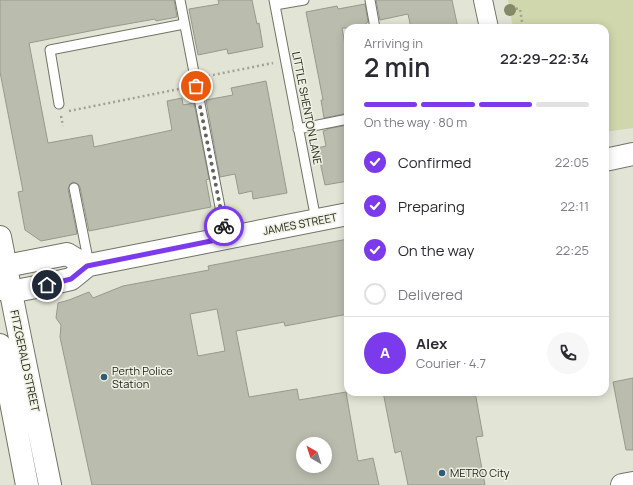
<!DOCTYPE html>
<meta charset="utf-8">
<style>
body{margin:0;font-family:Manrope,sans-serif;background:#f7f7f7;color:#2b2b33;height:100vh;display:flex;flex-direction:column;font-size:15px;white-space:nowrap}
*{box-sizing:border-box;margin:0}
p{font-size:13px;color:#7c7c81}
.icon{flex:none;width:22px;height:22px;fill:none;stroke:currentColor;stroke-width:2;stroke-linecap:round;stroke-linejoin:round}
.map{position:relative;flex:1;overflow:hidden}
.sheet{position:absolute;left:344px;top:24px;width:265px;height:372px;display:flex;flex-direction:column;background:#fff;border-radius:12px;box-shadow:0 2px 10px #0003}
.sheet>*{flex:none}
.needle{width:26px;rotate:321deg}
.controls{position:absolute;left:296px;top:437px;display:grid;gap:8px}
.controls a{display:grid;place-items:center;width:36px;height:36px;border-radius:50%;background:#fff;box-shadow:0 2px 10px #0003;font-size:20px}
.pin{position:absolute;display:grid;place-items:center;width:34px;height:34px;color:#fff;margin:-17px;border:2px solid #fff;border-radius:50%;box-shadow:0 1px 4px #0007}
.courier{position:absolute;display:grid;place-items:center;width:40px;height:40px;margin:-20px;border:3px solid #7c3aed;border-radius:50%;background:#fff;color:#222;box-shadow:0 1px 5px #0007}
.summary em{font-style:normal;font-weight:600}
.summary div{display:flex;flex-direction:column-reverse}
.summary{display:flex;align-items:center;justify-content:space-between;height:68px;padding:0 20px}
h1{font-size:26px;font-weight:600;line-height:30px}
.bar{display:grid;grid-template-columns:repeat(4,1fr);gap:6px 4px;align-content:center;height:48px;padding:0 20px}
.bar i{height:5px;border-radius:3px;background:#e1e1e2}
.bar .selected{background:#7c3aed}
.bar p{grid-column:span 4}
.line{display:flex;align-items:center;gap:10px;padding:0 20px;border-top:1px solid #e1e1e2}
.line div{flex:1}
.round{display:grid;place-items:center;flex:none;width:42px;height:42px;border-radius:21px;background:#f7f7f7}
ol{padding:0 20px;list-style:none}
li{display:flex;align-items:center;gap:12px;height:44px}
li p{margin-inline-start:auto}
li .icon{padding:4px;border-radius:50%;background:#7c3aed;color:#fff;stroke-width:4}
li:last-child{color:#7c7c81}
li i{width:22px;height:22px;border:2px solid #e1e1e2;border-radius:50%}
.map>svg:first-child{display:block}
.green{fill:#d0d7ac}
.building{fill:#babdae;stroke:#97998c;fill-rule:evenodd}
.lines{fill:none;stroke-linecap:round;stroke-linejoin:round}
.service-casing{stroke:#717466;stroke-width:11}
.minor-casing{stroke:#717466;stroke-width:20}
.tertiary-casing{stroke:#717466;stroke-width:24}
.secondary-casing{stroke:#717466;stroke-width:24}
.primary-casing{stroke:#717466;stroke-width:24}
.path{stroke:#a0a296;stroke-width:2.5;stroke-dasharray:2 3;stroke-linecap:butt}
.service{stroke:#fff;stroke-width:9}
.minor{stroke:#fff;stroke-width:18}
.tertiary{stroke:#fff;stroke-width:22}
.secondary{stroke:#fff;stroke-width:22}
.primary{stroke:#fff;stroke-width:22}
.tree{fill:#868968}
.done{stroke:#62635a;stroke-width:4;stroke-dasharray:0 7.2}
.route{stroke:#7c3aed;stroke-width:5}
.poi-dot{fill:#2d5b7a;stroke:#eff1e2;stroke-width:1.5}
.labels{text-anchor:middle;stroke-width:3;stroke-linejoin:round;paint-order:stroke}
.street-label{font-size:11px;fill:#1d1e18;stroke:#eff1e2}
.poi-label{font-size:11px;fill:#1d1e18;stroke:#eff1e2;text-anchor:start}
</style>
<div class="map">
<svg width="633" height="485" viewBox="0 0 633 485">
<rect width="100%" height="100%" fill="#e2e4d5"/>
<path class="green" d="M 508,0 L 633,0 L 633,128 L 605,132 L 605,28 L 513,28 Z"/>
<path class="building" d="M 0,0 L 174,0 L 177,17 L 156,21 L 155,19 L 110,27 L 29,43 L 48,143 L 92,135 L 94,147 L 172,130 L 167,101 L 182,98 L 183,105 L 194,103 L 209,179 L 206,180 L 211,207 L 89,231 L 80,187 L 78,184 L 73,182 L 70,184 L 68,189 L 77,234 L 41,241 L 25,230 L 18,192 L 23,191 L 0,72 Z
M 218,0 L 252,0 L 257,24 L 259,23 L 263,47 L 228,54 L 227,49 L 198,55 L 189,9 L 219,4 Z
M 376,0 L 452,0 L 458,28 L 411,28 L 408,14 L 380,20 Z
M 365,4 L 368,22 L 366,23 L 367,28 L 342,28 L 348,61 L 348,113 L 324,118 L 321,100 L 323,100 L 306,12 L 337,6 L 338,9 Z
M 266,81 L 287,193 L 253,199 L 252,191 L 239,194 L 235,174 L 220,177 L 206,100 L 233,95 L 231,88 Z
M 348,125 L 348,181 L 325,185 L 317,148 L 326,146 L 323,131 L 327,130 L 327,129 Z
M 348,239 L 348,314 L 285,326 L 284,322 L 236,331 L 249,397 L 297,389 L 299,400 L 346,392 L 358,461 L 373,458 L 379,485 L 92,485 L 60,337 L 61,325 L 56,318 L 58,303 L 69,300 L 89,292 L 93,298 L 123,286 L 209,270 L 208,266 ZM 217,309 L 225,351 L 198,356 L 190,314 ZM 303,444 L 325,444 L 325,466 L 303,466 Z
M 633,378 L 633,450 L 626,450 L 613,382 Z
M 383,392 L 475,392 L 483,436 L 476,437 L 485,485 L 408,485 L 401,451 L 395,453 Z"/>
<g class="lines">
<defs>
<path id="service" d="M 180,0 L 226,238
M 274,0 L 316,220
M 370,0 L 375,28
M 275,5 L 304,0
M 59,104 L 50,50 L 184,24
M 298,129 L 348,119
M 74,188 L 89,264"/>
<path id="minor" d="M 483,0 L 489,28"/>
<path id="tertiary" d="M 605,160 L 633,154
M 0,272 L 6,266 L 67,254 L 87,266
M 0,288 L 10,292 L 36,287 L 71,279 L 87,266 L 89,265 L 348,214"/>
<path id="secondary" d="M 622,485 L 633,483"/>
<path id="primary" d="M 0,237 L 15,313 L 50,485
M 0,345 L 27,485"/>
</defs>
<use href="#service" class="service-casing"/>
<use href="#minor" class="minor-casing"/>
<use href="#tertiary" class="tertiary-casing"/>
<use href="#secondary" class="secondary-casing"/>
<use href="#primary" class="primary-casing"/>
<path class="path" d="M 506,8 L 520,9 L 523,28
M 208,76 L 273,63
M 69,111 L 184,88
M 61,116 L 63,126"/>
<use href="#service" class="service"/>
<use href="#minor" class="minor"/>
<use href="#tertiary" class="tertiary"/>
<use href="#secondary" class="secondary"/>
<use href="#primary" class="primary"/>
</g>
<circle class="tree" cx="510" cy="10" r="6"/>
<g class="lines">
<path class="done" d="M 196,86 L 224,226"/>
<path class="route" d="M 47,285 L 71,279 L 87,266 L 226,238 L 224,226"/>
</g>
<g class="poi-dot">
<circle cx="104" cy="377" r="4"/>
<circle cx="442" cy="473" r="4"/>
</g>
<g class="labels">
<g class="street-label">
<text transform="translate(307 108) rotate(79)" y="4">LITTLE SHENTON LANE</text>
<text transform="translate(300 224) rotate(-11)" y="4">JAMES STREET</text>
<text transform="translate(25 361) rotate(78)" y="4">FITZGERALD STREET</text>
</g>
<g class="poi-label">
<text x="112" y="375">Perth Police<tspan x="112" dy="13">Station</tspan></text>
<text x="450" y="477">METRO City</text>
</g>
</g>
</svg>
<div class="controls">
<a><svg class="needle" viewBox="-14 -14 28 28"><path d="M0-13l5 13h-10z" fill="#e53935"/><path d="M0 13l5-13h-10z" fill="#7c7c81"/></svg></a>
</div>
<div class="pin" style="left:196px;top:86px;background:#ea580c"><svg class="icon" aria-label="bag" viewBox="0 0 24 24"><path d="M5 8h14l-1 12H6zM9 8a3 3 0 0 1 6 0"/></svg></div>
<div class="pin" style="left:47px;top:285px;background:#1f2937"><svg class="icon" aria-label="home" viewBox="0 0 24 24"><path d="M3 11l9-7 9 7M6 9v11h12V9"/></svg></div>
<div class="courier" style="left:224px;top:226px"><svg class="icon" aria-label="bike" viewBox="0 0 24 24"><circle cx="6" cy="16" r="4"/><circle cx="18" cy="16" r="4"/><path d="M6 16l4-8h5l3 8M10 8l3 8H6M13 5h3"/></svg></div>
<section class="sheet">
<div class="summary"><div><h1>2 min</h1><p>Arriving in</p></div><em>22:29–22:34</em></div>
<div class="bar"><i class="selected"></i><i class="selected"></i><i class="selected"></i><i></i><p>On the way · 80 m</p></div>
<ol>
<li><svg class="icon" aria-label="check" viewBox="0 0 24 24"><path d="M5 12l5 5 9-10"/></svg>Confirmed<p>22:05</p></li>
<li><svg class="icon" aria-label="check" viewBox="0 0 24 24"><path d="M5 12l5 5 9-10"/></svg>Preparing<p>22:11</p></li>
<li><svg class="icon" aria-label="check" viewBox="0 0 24 24"><path d="M5 12l5 5 9-10"/></svg>On the way<p>22:25</p></li>
<li><i></i>Delivered</li>
</ol>
<div class="line" style="height:72px"><b class="round" style="background:#7c3aed;color:#fff">A</b><div><b>Alex</b><p>Courier · 4.7</p></div><a class="round"><svg class="icon" aria-label="phone" viewBox="0 0 24 24"><path d="M5 4h4l2 5-3 2q2 4 5 5l2-3 5 2v4C11 20 4 13 5 4z"/></svg></a></div>
</section>
</div>
